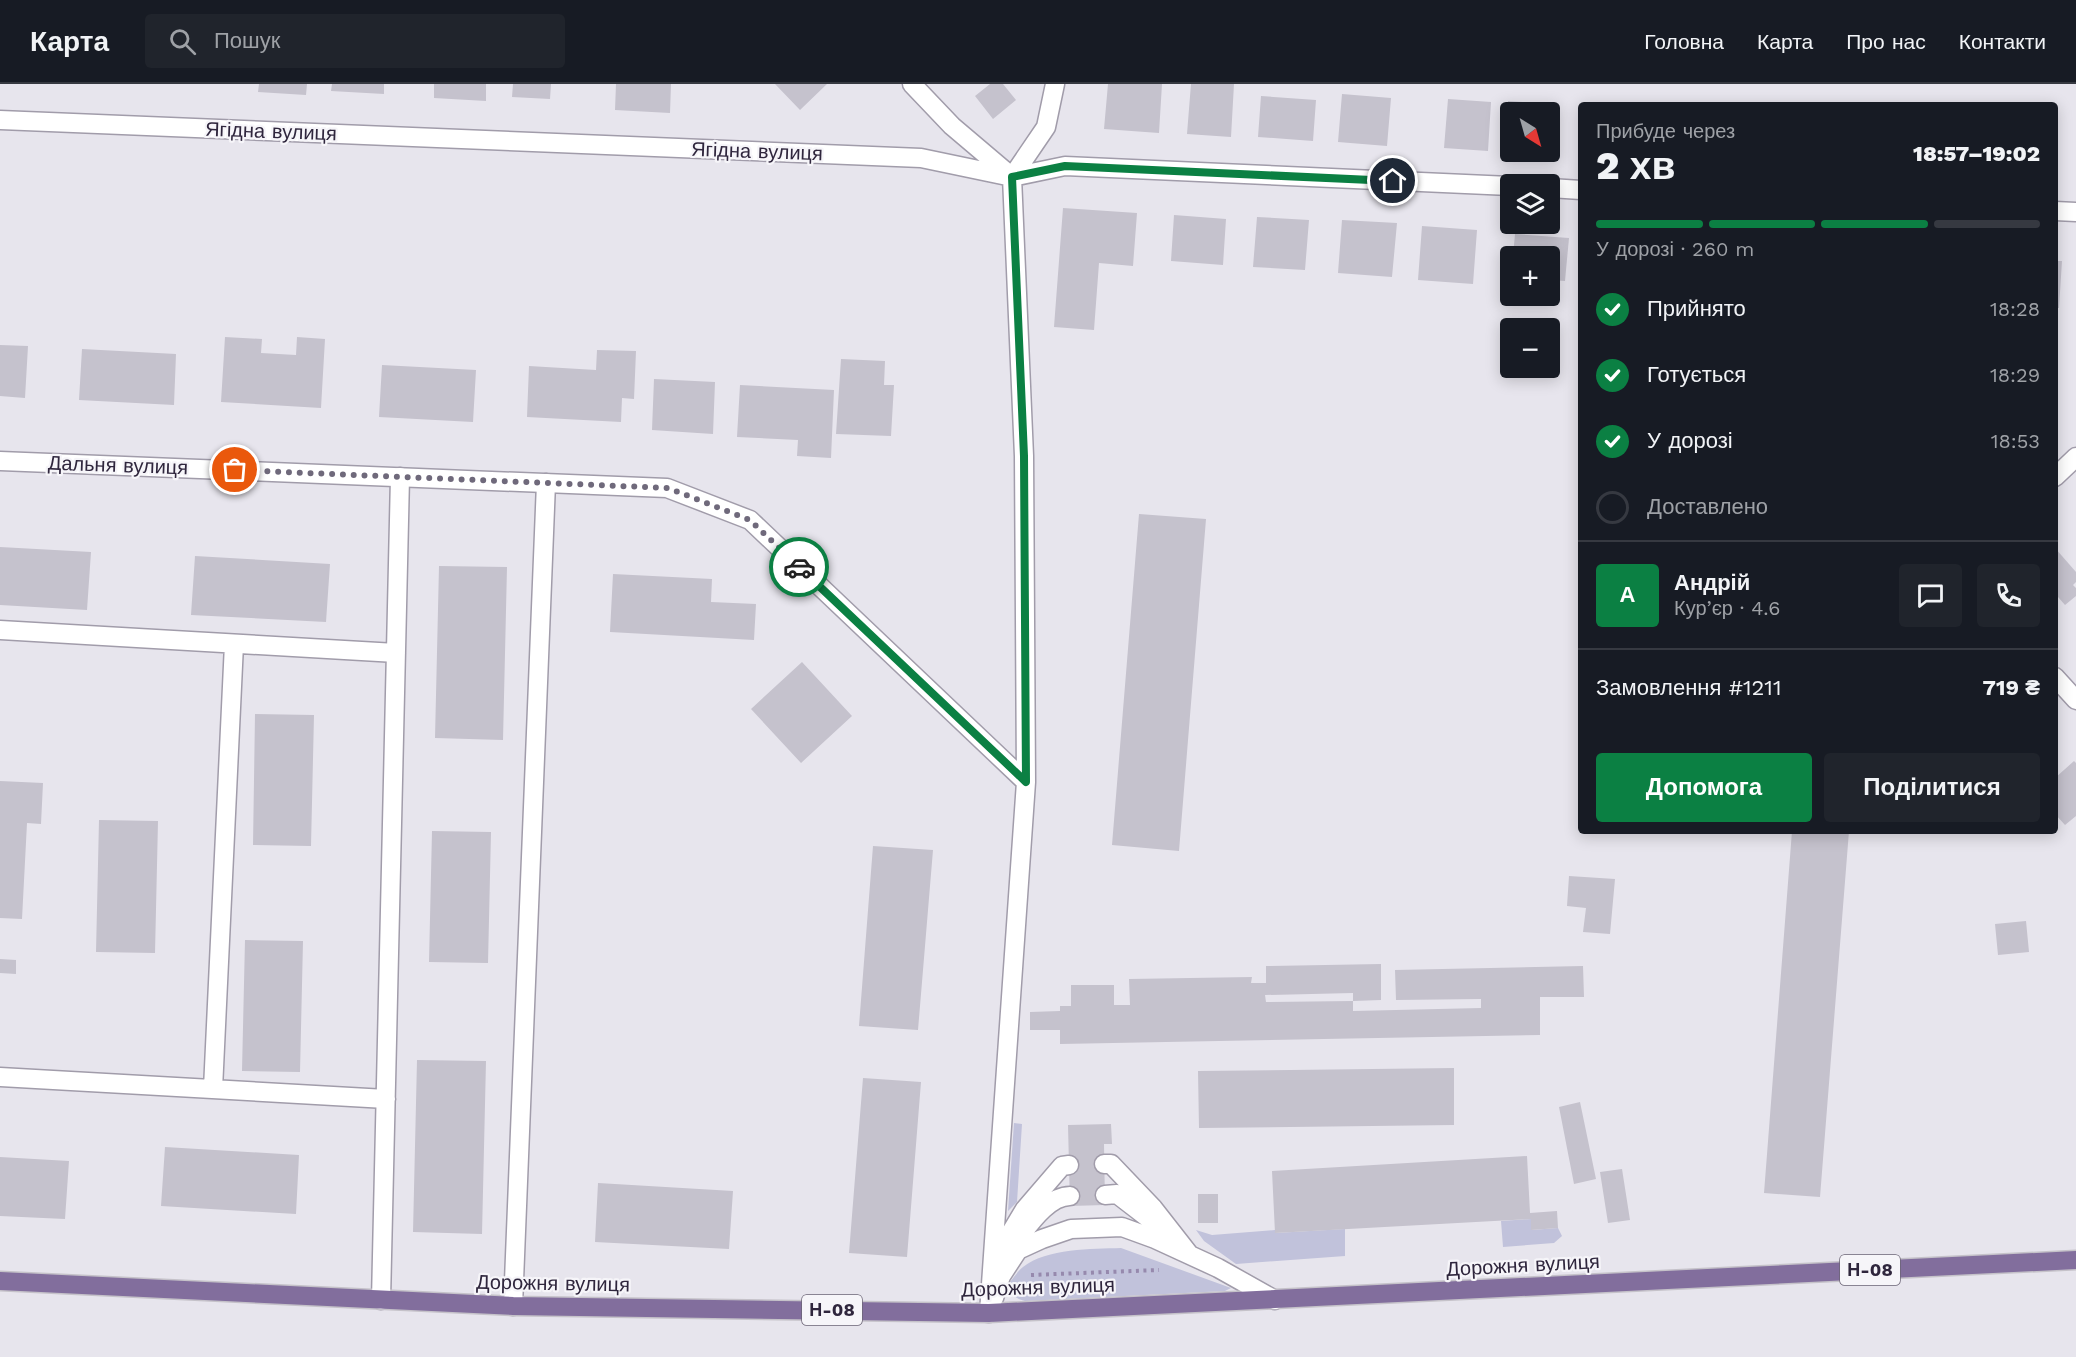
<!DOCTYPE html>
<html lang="uk">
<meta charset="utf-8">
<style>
body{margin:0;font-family:"Work Sans",sans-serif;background:#20242c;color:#f1f3f6;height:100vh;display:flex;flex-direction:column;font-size:22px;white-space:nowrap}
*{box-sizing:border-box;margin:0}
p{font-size:20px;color:#9ea1a6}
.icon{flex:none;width:33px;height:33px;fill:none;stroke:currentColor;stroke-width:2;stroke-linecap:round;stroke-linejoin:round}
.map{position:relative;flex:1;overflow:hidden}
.panel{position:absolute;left:1578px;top:18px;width:480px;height:732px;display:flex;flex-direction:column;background:#171b24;border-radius:6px;box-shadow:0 3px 15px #0003}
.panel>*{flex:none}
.needle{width:39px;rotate:143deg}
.controls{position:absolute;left:1500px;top:18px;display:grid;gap:12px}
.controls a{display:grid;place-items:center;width:60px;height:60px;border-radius:6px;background:#171b24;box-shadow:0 3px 15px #0003;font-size:30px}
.pin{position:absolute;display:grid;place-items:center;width:51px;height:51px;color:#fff;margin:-26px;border:3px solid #fff;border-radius:50%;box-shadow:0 2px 6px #0007}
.courier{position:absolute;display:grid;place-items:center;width:60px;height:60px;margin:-30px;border:4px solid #0b8043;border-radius:50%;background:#fff;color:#222;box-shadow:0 2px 8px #0007}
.summary em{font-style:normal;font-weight:800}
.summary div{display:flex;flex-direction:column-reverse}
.summary{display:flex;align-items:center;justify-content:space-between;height:102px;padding:0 18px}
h1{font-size:39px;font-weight:800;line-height:45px}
.bar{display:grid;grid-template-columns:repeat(4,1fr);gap:9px 6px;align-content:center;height:72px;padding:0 18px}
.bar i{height:8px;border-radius:4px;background:#363941}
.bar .current{background:#0b8043}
.bar p{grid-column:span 4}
.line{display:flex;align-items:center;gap:15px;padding:0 18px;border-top:2px solid #363941}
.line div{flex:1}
.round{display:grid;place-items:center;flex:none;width:63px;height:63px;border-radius:6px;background:#20242c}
ol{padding:0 18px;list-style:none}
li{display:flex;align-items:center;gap:18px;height:66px}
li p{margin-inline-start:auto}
li .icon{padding:6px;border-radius:50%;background:#0b8043;color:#fff;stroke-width:4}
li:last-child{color:#9ea1a6}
li i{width:33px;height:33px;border:3px solid #363941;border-radius:50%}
.cta{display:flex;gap:12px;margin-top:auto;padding:12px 18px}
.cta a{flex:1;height:69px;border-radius:6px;background:#0b8043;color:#fff;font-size:24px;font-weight:800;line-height:69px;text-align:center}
.cta a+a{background:#20242c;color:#f1f3f6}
header{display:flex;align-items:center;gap:36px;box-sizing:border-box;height:84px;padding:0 30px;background:#171b24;border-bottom:2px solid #363941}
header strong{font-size:28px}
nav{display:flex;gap:33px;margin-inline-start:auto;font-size:21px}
.search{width:420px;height:54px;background:#20242c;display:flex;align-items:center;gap:15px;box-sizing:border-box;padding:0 21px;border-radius:6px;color:#9ea1a6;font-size:22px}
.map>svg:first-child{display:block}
.green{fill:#c1c2db}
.building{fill:#c5c2cd;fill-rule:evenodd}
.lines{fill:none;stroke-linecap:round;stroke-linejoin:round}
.lane-casing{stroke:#a19caa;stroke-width:21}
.street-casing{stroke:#a19caa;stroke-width:21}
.primary-casing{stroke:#c5c2c9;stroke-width:21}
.path{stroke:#9689ad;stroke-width:4;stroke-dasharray:3 4.5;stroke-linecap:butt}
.lane{stroke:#fff;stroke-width:18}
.street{stroke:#fff;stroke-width:18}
.primary{stroke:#826e9d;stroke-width:18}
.done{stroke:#6f697b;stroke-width:6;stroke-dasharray:0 10.8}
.route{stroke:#0b8043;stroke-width:8}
.labels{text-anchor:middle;stroke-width:4.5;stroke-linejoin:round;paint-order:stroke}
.shield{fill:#f6f5f9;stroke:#6b6475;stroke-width:1.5}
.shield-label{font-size:18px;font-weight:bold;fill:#2f263d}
.street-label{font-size:20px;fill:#2f263d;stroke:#f6f5f9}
</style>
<header>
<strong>Карта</strong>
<div class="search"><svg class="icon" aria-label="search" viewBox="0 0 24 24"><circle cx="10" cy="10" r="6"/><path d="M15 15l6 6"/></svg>Пошук</div>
<nav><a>Головна</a><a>Карта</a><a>Про нас</a><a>Контакти</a></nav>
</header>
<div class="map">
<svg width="2076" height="1273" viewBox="0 0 2076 1273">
<rect width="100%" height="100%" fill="#e7e5ed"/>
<path class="green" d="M 1014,1039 L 1022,1040 L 1017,1118 L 1008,1127 Z
M 1531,1135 L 1531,1146 L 1558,1144 L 1562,1152 L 1554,1159 L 1503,1163 L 1501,1137 Z
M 1345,1145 L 1345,1172 L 1236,1180 L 1204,1157 L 1196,1146 L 1212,1151 L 1275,1146 L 1275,1149 Z
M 1121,1164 L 1231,1204 L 1225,1207 L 1025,1217 C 1015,1215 1009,1209 1010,1198 C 1014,1193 1018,1187 1023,1183 C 1047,1164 1092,1165 1121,1164 Z"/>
<path class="building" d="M 259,0 L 307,0 L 306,11 L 258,8 Z
M 332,0 L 384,0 L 384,10 L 331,7 Z
M 434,0 L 486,0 L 486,17 L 434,14 Z
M 513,0 L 551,0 L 550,15 L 512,13 Z
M 616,0 L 671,0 L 670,29 L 615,26 Z
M 775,0 L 827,0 L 800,26 Z
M 990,0 L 1003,0 L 1016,16 L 993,35 L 975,12 Z
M 1108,0 L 1162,0 L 1159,49 L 1104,45 Z
M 1191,0 L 1234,0 L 1231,53 L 1187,50 Z
M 1342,10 L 1391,14 L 1387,62 L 1338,58 Z
M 1261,12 L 1316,16 L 1313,57 L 1258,53 Z
M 1448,15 L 1491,18 L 1488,67 L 1444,64 Z
M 1508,17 L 1549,20 L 1548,28 L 1510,28 L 1510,67 L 1505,67 Z
M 1063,124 L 1137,129 L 1133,182 L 1099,179 L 1094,246 L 1054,243 Z
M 1174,131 L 1226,135 L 1223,181 L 1171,177 Z
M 1257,133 L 1309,136 L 1305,186 L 1253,183 Z
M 1342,136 L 1397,139 L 1392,193 L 1338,189 Z
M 1422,142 L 1477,146 L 1473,200 L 1418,196 Z
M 1515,150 L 1569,154 L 1565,197 L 1550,196 L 1550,172 L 1513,172 Z
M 2055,177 L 2062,177 L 2059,224 L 2055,224 Z
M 225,253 L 262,255 L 261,269 L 296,271 L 297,253 L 325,255 L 321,324 L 221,318 Z
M 0,261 L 28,262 L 25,314 L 0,312 Z
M 82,265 L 176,270 L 174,321 L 79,316 Z
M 597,266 L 636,267 L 634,315 L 622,314 L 621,338 L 527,333 L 529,282 L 596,286 Z
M 841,275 L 885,277 L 884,301 L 894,301 L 891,352 L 836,350 Z
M 382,281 L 476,286 L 473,338 L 379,333 Z
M 654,295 L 715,298 L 713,350 L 652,346 Z
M 740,301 L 834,306 L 831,374 L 797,372 L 798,356 L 737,353 Z
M 1139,430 L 1206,435 L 1179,767 L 1112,761 Z
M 0,463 L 91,468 L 87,526 L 0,521 Z
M 2055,464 L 2076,488 L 2076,498 L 2073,501 L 2076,504 L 2076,512 L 2065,521 L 2058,513 L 2055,516 Z
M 195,472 L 330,480 L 326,538 L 191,531 Z
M 439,482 L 507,483 L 503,656 L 435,654 Z
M 613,490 L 712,495 L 711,518 L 756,520 L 754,556 L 610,548 Z
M 802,578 L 852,632 L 801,679 L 751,625 Z
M 255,630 L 314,631 L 311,762 L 253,761 Z
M 2074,677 L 2076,679 L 2076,732 L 2065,741 L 2055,730 L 2055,694 Z
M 0,697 L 43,699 L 41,740 L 27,739 L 22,835 L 0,834 Z
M 99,736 L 158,737 L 155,869 L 96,868 Z
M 432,747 L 491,748 L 488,879 L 429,878 Z
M 1792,747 L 1849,747 L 1820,1113 L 1764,1109 Z
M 873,762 L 933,766 L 918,946 L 859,942 Z
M 1569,792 L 1615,795 L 1610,850 L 1583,848 L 1586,824 L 1567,822 Z
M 2026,837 L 2029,868 L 1998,871 L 1995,840 Z
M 245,856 L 303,857 L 300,988 L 242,987 Z
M 0,875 L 16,876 L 16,890 L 0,889 Z
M 1381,880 L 1381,916 L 1353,917 L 1353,927 L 1481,924 L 1481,915 L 1396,916 L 1395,886 L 1583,882 L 1584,913 L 1540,913 L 1540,951 L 1060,960 L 1060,946 L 1030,946 L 1030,928 L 1060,927 L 1060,922 L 1071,922 L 1071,901 L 1114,901 L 1114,921 L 1130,921 L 1129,895 L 1252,893 L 1251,899 L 1266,899 L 1266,882 ZM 1353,909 L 1353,917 L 1266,918 L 1265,911 Z
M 417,976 L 486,977 L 482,1150 L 413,1148 Z
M 1454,984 L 1454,1041 L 1199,1044 L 1198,987 Z
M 863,994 L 921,998 L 907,1173 L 849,1169 Z
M 1580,1018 L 1596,1095 L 1574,1100 L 1559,1023 Z
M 1111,1040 L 1112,1060 L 1104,1060 L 1105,1121 L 1070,1122 L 1068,1041 Z
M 165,1063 L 299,1071 L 296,1130 L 161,1122 Z
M 1527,1072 L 1530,1129 L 1557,1127 L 1558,1144 L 1531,1146 L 1531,1135 L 1275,1149 L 1272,1087 Z
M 0,1073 L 69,1077 L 65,1135 L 0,1132 Z
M 1622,1085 L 1630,1136 L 1608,1139 L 1600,1088 Z
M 598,1099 L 733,1107 L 729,1165 L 595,1158 Z
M 1198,1110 L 1218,1110 L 1218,1139 L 1198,1139 Z"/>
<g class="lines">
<defs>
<path id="lane" d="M 0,546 L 396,569
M 0,993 L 386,1015
M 213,1005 L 234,560
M 1104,1080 L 1111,1080 L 1153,1124 L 1189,1170
M 1105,1111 L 1117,1110 L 1156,1140
M 1016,1157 C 1029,1141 1048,1112 1070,1112
M 1003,1183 L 1010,1150 L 1025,1125 L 1062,1082 L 1069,1081
M 994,1214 L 1001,1192 L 1018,1166 L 1042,1155 L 1071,1145 L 1122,1143 L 1155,1155 L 1218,1184 L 1275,1216
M 381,1216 L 400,393
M 513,1222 L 546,399"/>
<path id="street" d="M 912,0 L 952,42 L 1011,92
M 0,36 L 921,74 L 1012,93 L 1065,82 L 1510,102
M 1550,104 L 1581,106
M 2055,127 L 2076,128
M 0,377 L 667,404 L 750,436 L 1026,698
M 2055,393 L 2076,373
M 2055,593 L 2076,616
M 989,1229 L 1026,698 L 1024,372 L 1012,93 L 1046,43 L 1055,0"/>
<path id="primary" d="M 0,1197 L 513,1222 L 989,1229 L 2076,1176"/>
</defs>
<use href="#lane" class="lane-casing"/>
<use href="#street" class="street-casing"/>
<use href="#primary" class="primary-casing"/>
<path class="path" d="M 1031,1191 L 1159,1186"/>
<use href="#lane" class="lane"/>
<use href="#street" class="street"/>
<use href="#primary" class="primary"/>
</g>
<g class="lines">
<path class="done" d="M 235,386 L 668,404 L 750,436 L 799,483"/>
<path class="route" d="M 799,483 L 1026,698 L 1024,372 L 1012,93 L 1065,82 L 1393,97"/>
</g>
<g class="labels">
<g class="shield">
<rect x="1840" y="1171" width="60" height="30" rx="4.5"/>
<rect x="802" y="1211" width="60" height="30" rx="4.5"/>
</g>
<g class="shield-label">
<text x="1870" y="1192">Н-08</text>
<text x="832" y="1232">Н-08</text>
</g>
<g class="street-label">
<text transform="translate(271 47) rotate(2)" y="7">Ягідна вулиця</text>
<text transform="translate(757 67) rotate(2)" y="7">Ягідна вулиця</text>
<text transform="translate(118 381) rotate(2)" y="7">Дальня вулиця</text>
<text transform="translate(1523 1181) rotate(-3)" y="7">Дорожня вулиця</text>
<text transform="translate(553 1199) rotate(1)" y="7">Дорожня вулиця</text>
<text transform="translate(1038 1203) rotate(-2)" y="7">Дорожня вулиця</text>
</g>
</g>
</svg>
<div class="controls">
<a><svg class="needle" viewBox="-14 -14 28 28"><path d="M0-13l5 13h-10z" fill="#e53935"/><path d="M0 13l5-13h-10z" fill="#9ea1a6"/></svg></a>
<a><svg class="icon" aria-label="layers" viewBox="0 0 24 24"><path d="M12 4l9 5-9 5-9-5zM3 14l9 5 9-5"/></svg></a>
<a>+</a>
<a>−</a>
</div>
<div class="pin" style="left:235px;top:386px;background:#ea580c"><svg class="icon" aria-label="bag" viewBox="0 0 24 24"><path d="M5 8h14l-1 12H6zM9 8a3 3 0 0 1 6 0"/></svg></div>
<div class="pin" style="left:1393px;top:97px;background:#1f2937"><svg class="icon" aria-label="home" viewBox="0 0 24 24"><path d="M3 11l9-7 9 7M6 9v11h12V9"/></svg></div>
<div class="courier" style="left:799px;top:483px"><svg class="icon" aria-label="car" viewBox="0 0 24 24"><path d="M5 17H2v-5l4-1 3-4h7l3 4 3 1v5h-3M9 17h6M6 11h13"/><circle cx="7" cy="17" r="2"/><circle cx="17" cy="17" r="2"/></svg></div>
<section class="panel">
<div class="summary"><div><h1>2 хв</h1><p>Прибуде через</p></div><em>18:57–19:02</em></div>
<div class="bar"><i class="current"></i><i class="current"></i><i class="current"></i><i></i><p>У дорозі · 260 m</p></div>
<ol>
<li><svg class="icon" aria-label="check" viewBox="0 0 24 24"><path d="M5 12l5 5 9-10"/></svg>Прийнято<p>18:28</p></li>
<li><svg class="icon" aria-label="check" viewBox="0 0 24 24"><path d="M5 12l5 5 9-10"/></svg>Готується<p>18:29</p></li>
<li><svg class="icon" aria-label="check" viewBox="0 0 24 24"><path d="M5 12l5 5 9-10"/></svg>У дорозі<p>18:53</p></li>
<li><i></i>Доставлено</li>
</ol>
<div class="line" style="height:108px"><b class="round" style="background:#0b8043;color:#fff">А</b><div><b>Андрій</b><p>Кур’єр · 4.6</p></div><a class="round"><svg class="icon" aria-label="chat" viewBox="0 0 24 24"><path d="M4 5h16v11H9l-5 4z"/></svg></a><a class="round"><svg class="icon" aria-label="phone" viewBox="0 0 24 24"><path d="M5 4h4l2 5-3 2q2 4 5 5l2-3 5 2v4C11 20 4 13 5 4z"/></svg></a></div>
<div class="line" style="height:78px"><div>Замовлення #1211</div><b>719 ₴</b></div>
<div class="cta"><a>Допомога</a><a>Поділитися</a></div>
</section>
</div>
